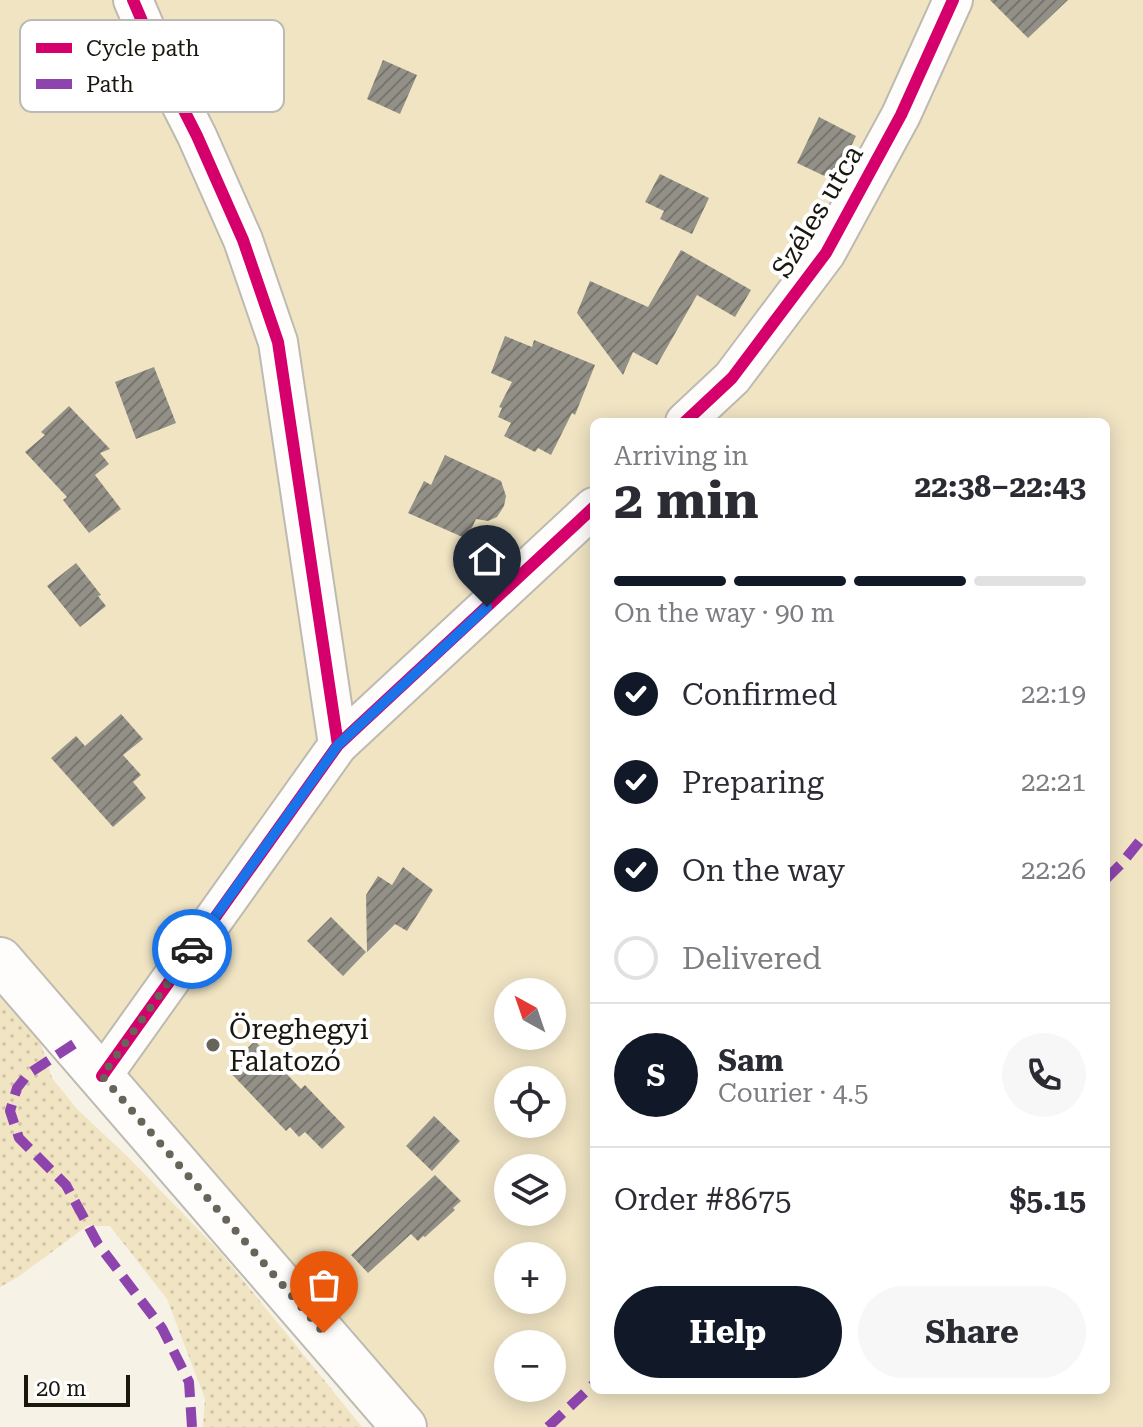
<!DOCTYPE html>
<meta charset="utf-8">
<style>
body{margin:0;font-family:"Roboto Serif",serif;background:#f7f7f7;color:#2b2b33;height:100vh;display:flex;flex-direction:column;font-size:30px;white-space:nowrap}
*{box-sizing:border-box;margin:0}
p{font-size:26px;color:#7c7c81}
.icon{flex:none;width:44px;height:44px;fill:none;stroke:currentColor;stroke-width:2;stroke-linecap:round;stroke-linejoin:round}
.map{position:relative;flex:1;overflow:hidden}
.sheet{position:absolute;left:590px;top:418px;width:520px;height:976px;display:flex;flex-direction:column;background:#fff;border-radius:12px;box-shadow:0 4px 20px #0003}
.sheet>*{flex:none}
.needle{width:52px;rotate:320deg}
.tools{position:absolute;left:494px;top:978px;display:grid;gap:16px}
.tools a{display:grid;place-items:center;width:72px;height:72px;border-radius:50%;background:#fff;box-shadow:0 4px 20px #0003;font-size:40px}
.scale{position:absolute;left:24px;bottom:20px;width:106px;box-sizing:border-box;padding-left:8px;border:4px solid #1a170f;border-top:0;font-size:22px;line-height:28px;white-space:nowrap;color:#1a170f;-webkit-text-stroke:6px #fff;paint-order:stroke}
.pin{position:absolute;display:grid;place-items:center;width:68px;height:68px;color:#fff;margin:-82px -34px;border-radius:50% 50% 50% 0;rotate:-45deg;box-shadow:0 0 8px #0007}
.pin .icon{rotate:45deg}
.courier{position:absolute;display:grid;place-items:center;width:80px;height:80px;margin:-40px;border:6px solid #1a73e8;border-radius:50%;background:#fff;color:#222;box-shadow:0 2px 10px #0007}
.overview em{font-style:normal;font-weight:700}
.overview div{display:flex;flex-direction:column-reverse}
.overview{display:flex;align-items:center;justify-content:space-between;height:136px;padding:0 24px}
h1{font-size:52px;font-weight:700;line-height:60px}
.bar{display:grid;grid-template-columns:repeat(4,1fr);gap:12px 8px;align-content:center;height:96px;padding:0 24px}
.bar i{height:10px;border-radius:6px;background:#e1e1e2}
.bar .selected{background:#111827}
.bar p{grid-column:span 4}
.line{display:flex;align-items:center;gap:20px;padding:0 24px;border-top:2px solid #e1e1e2}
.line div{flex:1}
.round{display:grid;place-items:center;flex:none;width:84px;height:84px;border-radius:42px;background:#f7f7f7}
ol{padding:0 24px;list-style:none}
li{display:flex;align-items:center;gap:24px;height:88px}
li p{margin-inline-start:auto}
li .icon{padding:8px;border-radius:50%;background:#111827;color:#fff;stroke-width:4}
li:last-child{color:#7c7c81}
li i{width:44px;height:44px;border:4px solid #e1e1e2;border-radius:50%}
.primary-button{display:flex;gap:16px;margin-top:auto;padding:16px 24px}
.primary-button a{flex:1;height:92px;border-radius:48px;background:#111827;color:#fff;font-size:32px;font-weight:700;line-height:92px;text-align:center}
.primary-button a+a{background:#f7f7f7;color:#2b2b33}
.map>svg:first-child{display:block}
.grass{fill:url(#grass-dots)}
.green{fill:#f0e4c3;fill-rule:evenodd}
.building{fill:url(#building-hatch)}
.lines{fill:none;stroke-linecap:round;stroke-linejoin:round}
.minor-casing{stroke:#bdbab1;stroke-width:42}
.secondary-casing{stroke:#bdbab1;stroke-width:48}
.minor{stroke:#fefdfb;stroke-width:38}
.secondary{stroke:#fefdfb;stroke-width:44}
.quiet{stroke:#8e44ad;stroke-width:10;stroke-dasharray:20 10;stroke-linecap:butt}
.cycleway-casing{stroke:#fff;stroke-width:17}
.cycleway{stroke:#d6006c;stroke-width:12}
.done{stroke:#67645a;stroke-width:8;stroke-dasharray:0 14.4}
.route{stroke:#1a73e8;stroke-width:10}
.poi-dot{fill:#67645a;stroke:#fff;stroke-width:3}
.labels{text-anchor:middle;stroke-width:8;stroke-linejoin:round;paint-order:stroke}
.street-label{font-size:28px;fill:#1a170f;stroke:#fff}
.poi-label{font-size:28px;fill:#1a170f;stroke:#fff;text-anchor:start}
.key{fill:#fff;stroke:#bab9b7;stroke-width:2}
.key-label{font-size:22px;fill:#1a170f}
</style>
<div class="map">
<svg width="1143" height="1427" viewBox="0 0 1143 1427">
<defs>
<pattern id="grass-dots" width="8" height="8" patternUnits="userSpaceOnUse" patternTransform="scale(2)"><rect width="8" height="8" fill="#f0e4c3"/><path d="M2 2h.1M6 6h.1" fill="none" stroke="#cdc3a6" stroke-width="1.8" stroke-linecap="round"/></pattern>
<pattern id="building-hatch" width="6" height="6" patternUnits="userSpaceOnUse" patternTransform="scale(2)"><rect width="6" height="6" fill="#939087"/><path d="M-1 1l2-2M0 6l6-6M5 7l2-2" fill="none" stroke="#77756d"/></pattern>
</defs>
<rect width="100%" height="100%" fill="#f6f2e6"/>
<path class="grass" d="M 0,985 L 39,1038 L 52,1078 L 77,1109 L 128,1157 L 221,1253 L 362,1427 L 203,1427 L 205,1399 L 167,1299 L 110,1226 L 87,1226 L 18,1277 L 0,1287 Z"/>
<path class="green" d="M 0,0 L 1143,0 L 1143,1427 L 404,1427 L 0,960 ZM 594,422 L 1106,422 L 1106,1390 L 594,1390 ZM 508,992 L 552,992 L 552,1036 L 508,1036 ZM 508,1080 L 552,1080 L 552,1124 L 508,1124 ZM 508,1168 L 552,1168 L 552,1212 L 508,1212 ZM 508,1256 L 552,1256 L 552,1300 L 508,1300 ZM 508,1344 L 552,1344 L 552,1388 L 508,1388 Z"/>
<path class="building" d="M 990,0 L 1068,0 L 1028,38 Z
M 383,60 L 417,75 L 400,114 L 367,99 Z
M 819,117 L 856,136 L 835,181 L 797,163 Z
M 660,174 L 709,198 L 692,234 L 660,219 L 664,211 L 645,202 Z
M 681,250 L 751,290 L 735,317 L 697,295 L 657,365 L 633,352 L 623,375 L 577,313 L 590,281 L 648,307 Z
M 505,336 L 532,347 L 534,340 L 595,365 L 575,415 L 572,413 L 551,455 L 538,448 L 535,452 L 504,436 L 511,423 L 498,417 L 502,408 L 499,407 L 512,382 L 491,373 Z
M 154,367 L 176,423 L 136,439 L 115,382 Z
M 69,406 L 110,449 L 100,453 L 109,464 L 95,475 L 121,509 L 89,533 L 63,500 L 67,497 L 25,452 L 45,435 L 41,432 Z
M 445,455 L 501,481 L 506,496 L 504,506 L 497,517 L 488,521 L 476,519 L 467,539 L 408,513 L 424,481 L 431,485 Z
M 76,563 L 101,595 L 98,596 L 106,606 L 80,627 L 47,586 Z
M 121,714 L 143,739 L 123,755 L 141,775 L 133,782 L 146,798 L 113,827 L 51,758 L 76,736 L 85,746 Z
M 403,867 L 433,890 L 407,931 L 395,924 L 367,952 L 366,895 L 378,876 L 392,885 Z
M 331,917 L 366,952 L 343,976 L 307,941 Z
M 255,1041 L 301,1089 L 305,1085 L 345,1127 L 322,1149 L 305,1132 L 299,1137 L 290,1127 L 286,1131 L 226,1068 Z
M 434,1116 L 460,1141 L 432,1171 L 406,1146 Z
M 435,1175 L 461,1201 L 453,1208 L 455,1210 L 425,1237 L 423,1236 L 418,1241 L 411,1234 L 368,1273 L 351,1255 Z"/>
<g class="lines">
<defs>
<path id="minor" d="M 133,0 L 160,63 L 197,136 L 243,240 L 278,342 L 338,745
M 685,422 L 732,378 L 826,253 L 901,115 L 953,0
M 102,1076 L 338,745 L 594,507"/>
<path id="secondary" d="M 0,960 L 404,1427"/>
</defs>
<use href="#minor" class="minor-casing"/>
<use href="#secondary" class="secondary-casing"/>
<use href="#minor" class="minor"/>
<use href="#secondary" class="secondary"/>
<path class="quiet" d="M 1106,879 L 1122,863 L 1143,837
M 74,1044 L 28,1074 L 17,1088 L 10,1111 L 19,1138 L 66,1185 L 98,1244 L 162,1328 L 189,1382 L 192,1427
M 548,1427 L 594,1384"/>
<defs>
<path id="cycleway" d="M 133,0 L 160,63 L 197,136 L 243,240 L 278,342 L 338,745
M 685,422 L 732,378 L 826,253 L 901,115 L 953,0
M 102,1076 L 338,745 L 594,507"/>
</defs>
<use href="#cycleway" class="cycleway-casing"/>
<use href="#cycleway" class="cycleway"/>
</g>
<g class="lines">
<path class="done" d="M 192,949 L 102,1076 L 324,1333"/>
<path class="route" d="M 192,949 L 338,745 L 487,607"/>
</g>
<circle class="poi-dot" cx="213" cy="1045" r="8"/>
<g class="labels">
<g class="street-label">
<text transform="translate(817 211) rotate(-59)" y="10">Széles utca</text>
</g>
<g class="poi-label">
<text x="229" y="1039">Öreghegyi<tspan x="229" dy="32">Falatozó</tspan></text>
</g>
</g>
<rect x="20" y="20" width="264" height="92" rx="12" class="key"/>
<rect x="36" y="43" width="36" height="10" fill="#d6006c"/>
<rect x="36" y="79" width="36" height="10" fill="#8e44ad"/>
<g class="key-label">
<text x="86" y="56">Cycle path</text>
<text x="86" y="92">Path</text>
</g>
</svg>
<div class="tools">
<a><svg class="needle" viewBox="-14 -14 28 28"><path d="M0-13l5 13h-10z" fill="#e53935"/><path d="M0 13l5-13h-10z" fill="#7c7c81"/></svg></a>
<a><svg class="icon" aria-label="locate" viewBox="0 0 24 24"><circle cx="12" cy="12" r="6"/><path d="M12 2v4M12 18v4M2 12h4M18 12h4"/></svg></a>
<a><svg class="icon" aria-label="layers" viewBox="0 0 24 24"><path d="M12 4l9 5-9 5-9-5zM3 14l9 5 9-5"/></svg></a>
<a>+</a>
<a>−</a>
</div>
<div class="scale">20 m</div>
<div class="pin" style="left:324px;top:1333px;background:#ea580c"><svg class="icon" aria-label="bag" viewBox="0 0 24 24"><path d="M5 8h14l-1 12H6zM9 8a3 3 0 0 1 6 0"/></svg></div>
<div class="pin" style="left:487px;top:607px;background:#1f2937"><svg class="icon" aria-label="home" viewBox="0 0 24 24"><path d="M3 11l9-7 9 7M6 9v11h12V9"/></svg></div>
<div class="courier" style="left:192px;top:949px"><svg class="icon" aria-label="car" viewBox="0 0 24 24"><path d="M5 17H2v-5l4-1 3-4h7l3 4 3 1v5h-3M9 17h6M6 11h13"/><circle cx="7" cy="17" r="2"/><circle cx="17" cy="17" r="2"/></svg></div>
<section class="sheet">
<div class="overview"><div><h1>2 min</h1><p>Arriving in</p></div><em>22:38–22:43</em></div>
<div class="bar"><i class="selected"></i><i class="selected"></i><i class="selected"></i><i></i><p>On the way · 90 m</p></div>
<ol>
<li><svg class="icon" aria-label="check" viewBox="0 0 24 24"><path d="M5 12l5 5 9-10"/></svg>Confirmed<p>22:19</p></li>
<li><svg class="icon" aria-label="check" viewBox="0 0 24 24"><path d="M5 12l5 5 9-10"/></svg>Preparing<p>22:21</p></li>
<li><svg class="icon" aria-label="check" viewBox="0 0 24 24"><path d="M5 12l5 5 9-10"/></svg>On the way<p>22:26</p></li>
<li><i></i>Delivered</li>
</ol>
<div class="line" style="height:144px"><b class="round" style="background:#111827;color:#fff">S</b><div><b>Sam</b><p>Courier · 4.5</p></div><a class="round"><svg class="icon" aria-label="phone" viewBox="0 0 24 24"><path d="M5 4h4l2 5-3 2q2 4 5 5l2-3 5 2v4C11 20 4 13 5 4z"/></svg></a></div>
<div class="line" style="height:104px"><div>Order #8675</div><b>$5.15</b></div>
<div class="primary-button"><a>Help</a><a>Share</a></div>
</section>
</div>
